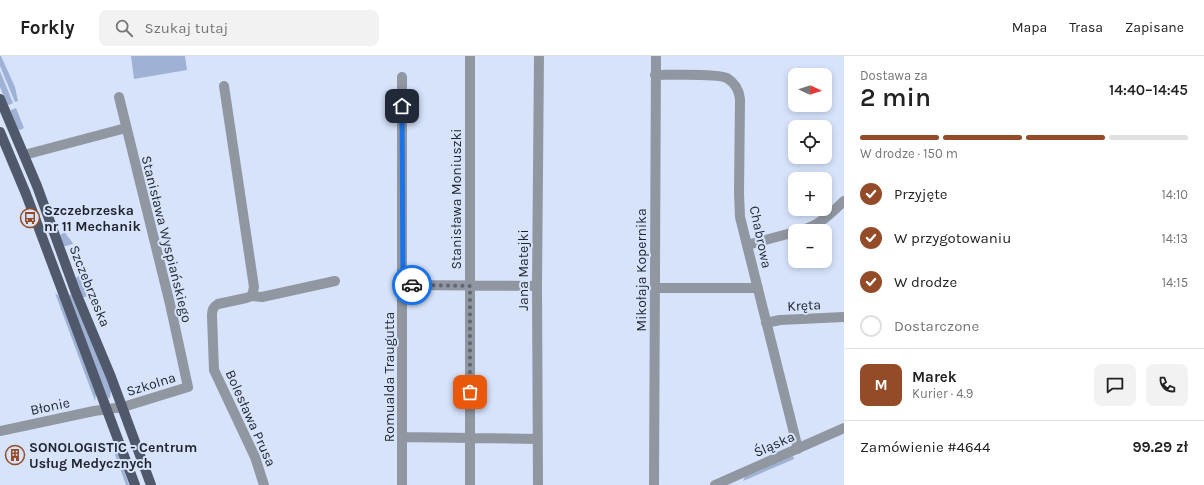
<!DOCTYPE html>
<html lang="pl">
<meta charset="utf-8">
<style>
body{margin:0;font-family:Karla,sans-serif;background:#f2f2f2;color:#222;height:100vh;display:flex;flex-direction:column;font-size:15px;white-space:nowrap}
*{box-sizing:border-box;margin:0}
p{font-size:13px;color:#767676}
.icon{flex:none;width:22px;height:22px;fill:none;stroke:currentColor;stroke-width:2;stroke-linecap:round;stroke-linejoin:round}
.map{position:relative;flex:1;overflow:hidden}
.panel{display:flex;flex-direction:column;background:#fff;width:360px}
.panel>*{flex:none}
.needle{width:26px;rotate:94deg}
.tools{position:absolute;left:788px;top:12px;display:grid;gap:8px}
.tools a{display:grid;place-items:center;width:44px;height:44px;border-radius:8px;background:#fff;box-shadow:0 2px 6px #0003;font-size:20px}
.pin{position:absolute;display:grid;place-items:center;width:34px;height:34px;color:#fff;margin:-17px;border-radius:8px;box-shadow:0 2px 6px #0006}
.courier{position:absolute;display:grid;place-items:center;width:40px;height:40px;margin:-20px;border:3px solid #1a73e8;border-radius:50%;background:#fff;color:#222;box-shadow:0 1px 5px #0007}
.summary em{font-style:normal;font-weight:600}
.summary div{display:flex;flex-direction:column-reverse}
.summary{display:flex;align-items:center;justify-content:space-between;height:68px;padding:0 16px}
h1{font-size:26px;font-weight:600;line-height:30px}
.bar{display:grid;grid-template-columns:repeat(4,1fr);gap:6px 4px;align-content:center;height:48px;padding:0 16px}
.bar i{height:5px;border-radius:3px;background:#e0e0e0}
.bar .active{background:#944c28}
.bar p{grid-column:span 4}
.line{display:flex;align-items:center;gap:10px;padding:0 16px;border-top:1px solid #e0e0e0}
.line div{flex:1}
.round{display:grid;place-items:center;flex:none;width:42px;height:42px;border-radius:8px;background:#f2f2f2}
ol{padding:0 16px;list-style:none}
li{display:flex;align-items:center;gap:12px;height:44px}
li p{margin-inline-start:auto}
li .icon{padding:4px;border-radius:50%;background:#944c28;color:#fff;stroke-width:4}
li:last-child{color:#767676}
li i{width:22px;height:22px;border:2px solid #e0e0e0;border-radius:50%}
header{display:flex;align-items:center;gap:24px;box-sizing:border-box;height:56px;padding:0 20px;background:#fff;border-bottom:1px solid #e0e0e0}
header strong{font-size:19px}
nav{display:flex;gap:22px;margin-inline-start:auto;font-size:14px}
.search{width:280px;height:36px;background:#f2f2f2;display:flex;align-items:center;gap:10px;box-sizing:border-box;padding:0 14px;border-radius:8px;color:#767676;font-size:15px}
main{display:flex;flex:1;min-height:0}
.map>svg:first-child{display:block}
.green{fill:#9fb2d6}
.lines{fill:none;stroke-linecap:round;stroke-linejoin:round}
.minor{stroke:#9197a1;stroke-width:10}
.major{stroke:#50596b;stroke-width:10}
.done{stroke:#5f6674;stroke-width:4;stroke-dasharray:0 7.2}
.route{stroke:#1a73e8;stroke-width:5}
.labels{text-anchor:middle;stroke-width:4;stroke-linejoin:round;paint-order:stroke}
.street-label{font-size:14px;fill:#1f232c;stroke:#d6e3fb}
.poi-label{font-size:14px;font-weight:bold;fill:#1f232c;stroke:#d6e3fb;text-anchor:start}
</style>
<header>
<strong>Forkly</strong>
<div class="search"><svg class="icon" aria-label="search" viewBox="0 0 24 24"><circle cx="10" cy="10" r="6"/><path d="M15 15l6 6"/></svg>Szukaj tutaj</div>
<nav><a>Mapa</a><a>Trasa</a><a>Zapisane</a></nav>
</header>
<main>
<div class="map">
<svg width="844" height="429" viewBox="0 0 844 429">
<rect width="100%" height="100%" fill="#d6e3fb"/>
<path class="green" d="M 0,0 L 1,0 L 15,31 L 18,45 L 15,46 L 0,10 Z
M 131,0 L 185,0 L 187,14 L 134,23 Z
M 0,15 L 13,47 L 9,49 L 7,48 L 0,31 Z
M 16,52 L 24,72 L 20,74 L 18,73 L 11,56 L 11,54 Z
M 65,176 C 67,181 71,183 73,188 L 66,190 L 64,190 L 60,179 Z
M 81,219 L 89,240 L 84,241 L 83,241 L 76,223 L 77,221 Z
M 55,237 L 59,240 L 96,338 L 95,345 Z
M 70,238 L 72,240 L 111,334 L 110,342 L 108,342 L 69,240 Z
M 116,391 L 129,429 L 126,429 L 113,393 Z
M 793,400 L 794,403 L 743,425 L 745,421 Z"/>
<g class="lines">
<path class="minor" d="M 470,0 L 470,429
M 655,19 C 670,19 717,17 727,22 C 735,27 739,34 740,43 L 739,137 L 740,161 L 798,393
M 224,30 L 254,231 L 252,240
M 24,99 L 126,72
M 799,175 C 819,170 829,159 844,145
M 747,189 L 795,176
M 403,229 L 537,230
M 655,232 L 758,232
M 766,267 L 780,264 L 844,261
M 0,375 L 94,355 L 123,351 L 188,331 L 170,248 L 119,41
M 402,381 L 537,383
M 264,429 L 255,401 L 214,314 L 212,260 C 212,254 213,251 218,248 L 246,242 L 252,240 L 262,241 L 335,225
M 402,429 L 402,21
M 538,429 L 537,230 L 539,0
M 654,429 L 656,0
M 715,429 L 844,372"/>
<path class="major" d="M 0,43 L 37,130 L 76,237 L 111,321 L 151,429
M 0,76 L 26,138 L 135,429"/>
</g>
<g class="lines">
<path class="done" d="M 412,229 L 470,230 L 470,336"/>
<path class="route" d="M 402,50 L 403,229 L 412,229"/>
</g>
<defs>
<symbol id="bus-ring" viewBox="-11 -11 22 22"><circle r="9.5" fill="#d6e3fb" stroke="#944c28" stroke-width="1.5"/><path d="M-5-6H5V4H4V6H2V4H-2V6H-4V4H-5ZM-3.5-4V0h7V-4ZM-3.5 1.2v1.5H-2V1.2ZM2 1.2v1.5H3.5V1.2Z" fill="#944c28"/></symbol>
<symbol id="building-ring" viewBox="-11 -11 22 22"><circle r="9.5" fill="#d6e3fb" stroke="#944c28" stroke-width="1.5"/><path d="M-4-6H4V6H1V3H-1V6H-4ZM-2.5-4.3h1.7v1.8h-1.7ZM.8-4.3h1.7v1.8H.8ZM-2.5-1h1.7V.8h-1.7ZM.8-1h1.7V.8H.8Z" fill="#944c28"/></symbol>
</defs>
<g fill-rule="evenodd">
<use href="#bus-ring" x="19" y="151" width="22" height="22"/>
<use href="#building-ring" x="4" y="388" width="22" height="22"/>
</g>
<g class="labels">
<g class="street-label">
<text transform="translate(456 143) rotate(-90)" y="5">Stanisława Moniuszki</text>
<text transform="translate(761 181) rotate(78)" y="5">Chabrowa</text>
<text transform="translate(167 183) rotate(76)" y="5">Stanisława Wyspiańskiego</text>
<text transform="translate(523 214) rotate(-90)" y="5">Jana Matejki</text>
<text transform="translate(641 214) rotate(-90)" y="5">Mikołaja Kopernika</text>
<text transform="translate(90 230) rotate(68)" y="5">Szczebrzeska</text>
<text transform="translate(804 249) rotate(-3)" y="5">Kręta</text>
<text transform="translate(389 321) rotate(-90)" y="5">Romualda Traugutta</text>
<text transform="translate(151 328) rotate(-17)" y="5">Szkolna</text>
<text transform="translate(50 350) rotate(-12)" y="5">Błonie</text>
<text transform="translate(251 362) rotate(66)" y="5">Bolesława Prusa</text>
<text transform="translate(774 388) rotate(-24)" y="5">Śląska</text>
</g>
<g class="poi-label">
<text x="44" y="159">Szczebrzeska<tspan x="44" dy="16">nr 11 Mechanik</tspan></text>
<text x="29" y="396">SONOLOGISTIC - Centrum<tspan x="29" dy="16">Usług Medycznych</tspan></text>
</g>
</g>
</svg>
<div class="tools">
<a><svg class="needle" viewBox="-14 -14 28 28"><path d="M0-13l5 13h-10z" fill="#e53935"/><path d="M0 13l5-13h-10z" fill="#767676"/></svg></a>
<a><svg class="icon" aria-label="locate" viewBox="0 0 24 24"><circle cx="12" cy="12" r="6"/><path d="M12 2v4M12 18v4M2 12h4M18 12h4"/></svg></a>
<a>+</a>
<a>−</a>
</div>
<div class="pin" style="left:470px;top:336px;background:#ea580c"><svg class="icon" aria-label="bag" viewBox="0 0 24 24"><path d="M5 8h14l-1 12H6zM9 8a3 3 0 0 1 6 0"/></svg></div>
<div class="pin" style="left:402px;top:50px;background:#1f2937"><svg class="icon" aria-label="home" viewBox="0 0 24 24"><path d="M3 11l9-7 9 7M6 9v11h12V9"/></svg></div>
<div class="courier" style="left:412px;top:229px"><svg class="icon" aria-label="car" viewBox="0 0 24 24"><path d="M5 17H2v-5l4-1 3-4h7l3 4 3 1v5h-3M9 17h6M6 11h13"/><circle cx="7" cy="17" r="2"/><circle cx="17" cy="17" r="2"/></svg></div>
</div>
<section class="panel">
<div class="summary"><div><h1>2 min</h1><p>Dostawa za</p></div><em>14:40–14:45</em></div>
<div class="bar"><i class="active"></i><i class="active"></i><i class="active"></i><i></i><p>W drodze · 150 m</p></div>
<ol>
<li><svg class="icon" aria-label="check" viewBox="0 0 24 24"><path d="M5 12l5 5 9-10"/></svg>Przyjęte<p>14:10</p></li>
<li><svg class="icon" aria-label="check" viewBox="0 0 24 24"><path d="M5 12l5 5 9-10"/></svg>W przygotowaniu<p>14:13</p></li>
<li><svg class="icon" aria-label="check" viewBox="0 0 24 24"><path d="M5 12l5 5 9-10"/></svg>W drodze<p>14:15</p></li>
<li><i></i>Dostarczone</li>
</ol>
<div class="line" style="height:72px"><b class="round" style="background:#944c28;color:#fff">M</b><div><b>Marek</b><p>Kurier · 4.9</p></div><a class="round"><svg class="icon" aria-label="chat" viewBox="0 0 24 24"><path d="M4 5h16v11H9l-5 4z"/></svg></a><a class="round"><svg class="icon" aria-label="phone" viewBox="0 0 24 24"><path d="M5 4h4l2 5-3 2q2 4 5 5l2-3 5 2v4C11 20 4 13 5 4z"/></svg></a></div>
<div class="line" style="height:52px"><div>Zamówienie #4644</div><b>99.29 zł</b></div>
</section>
</main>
